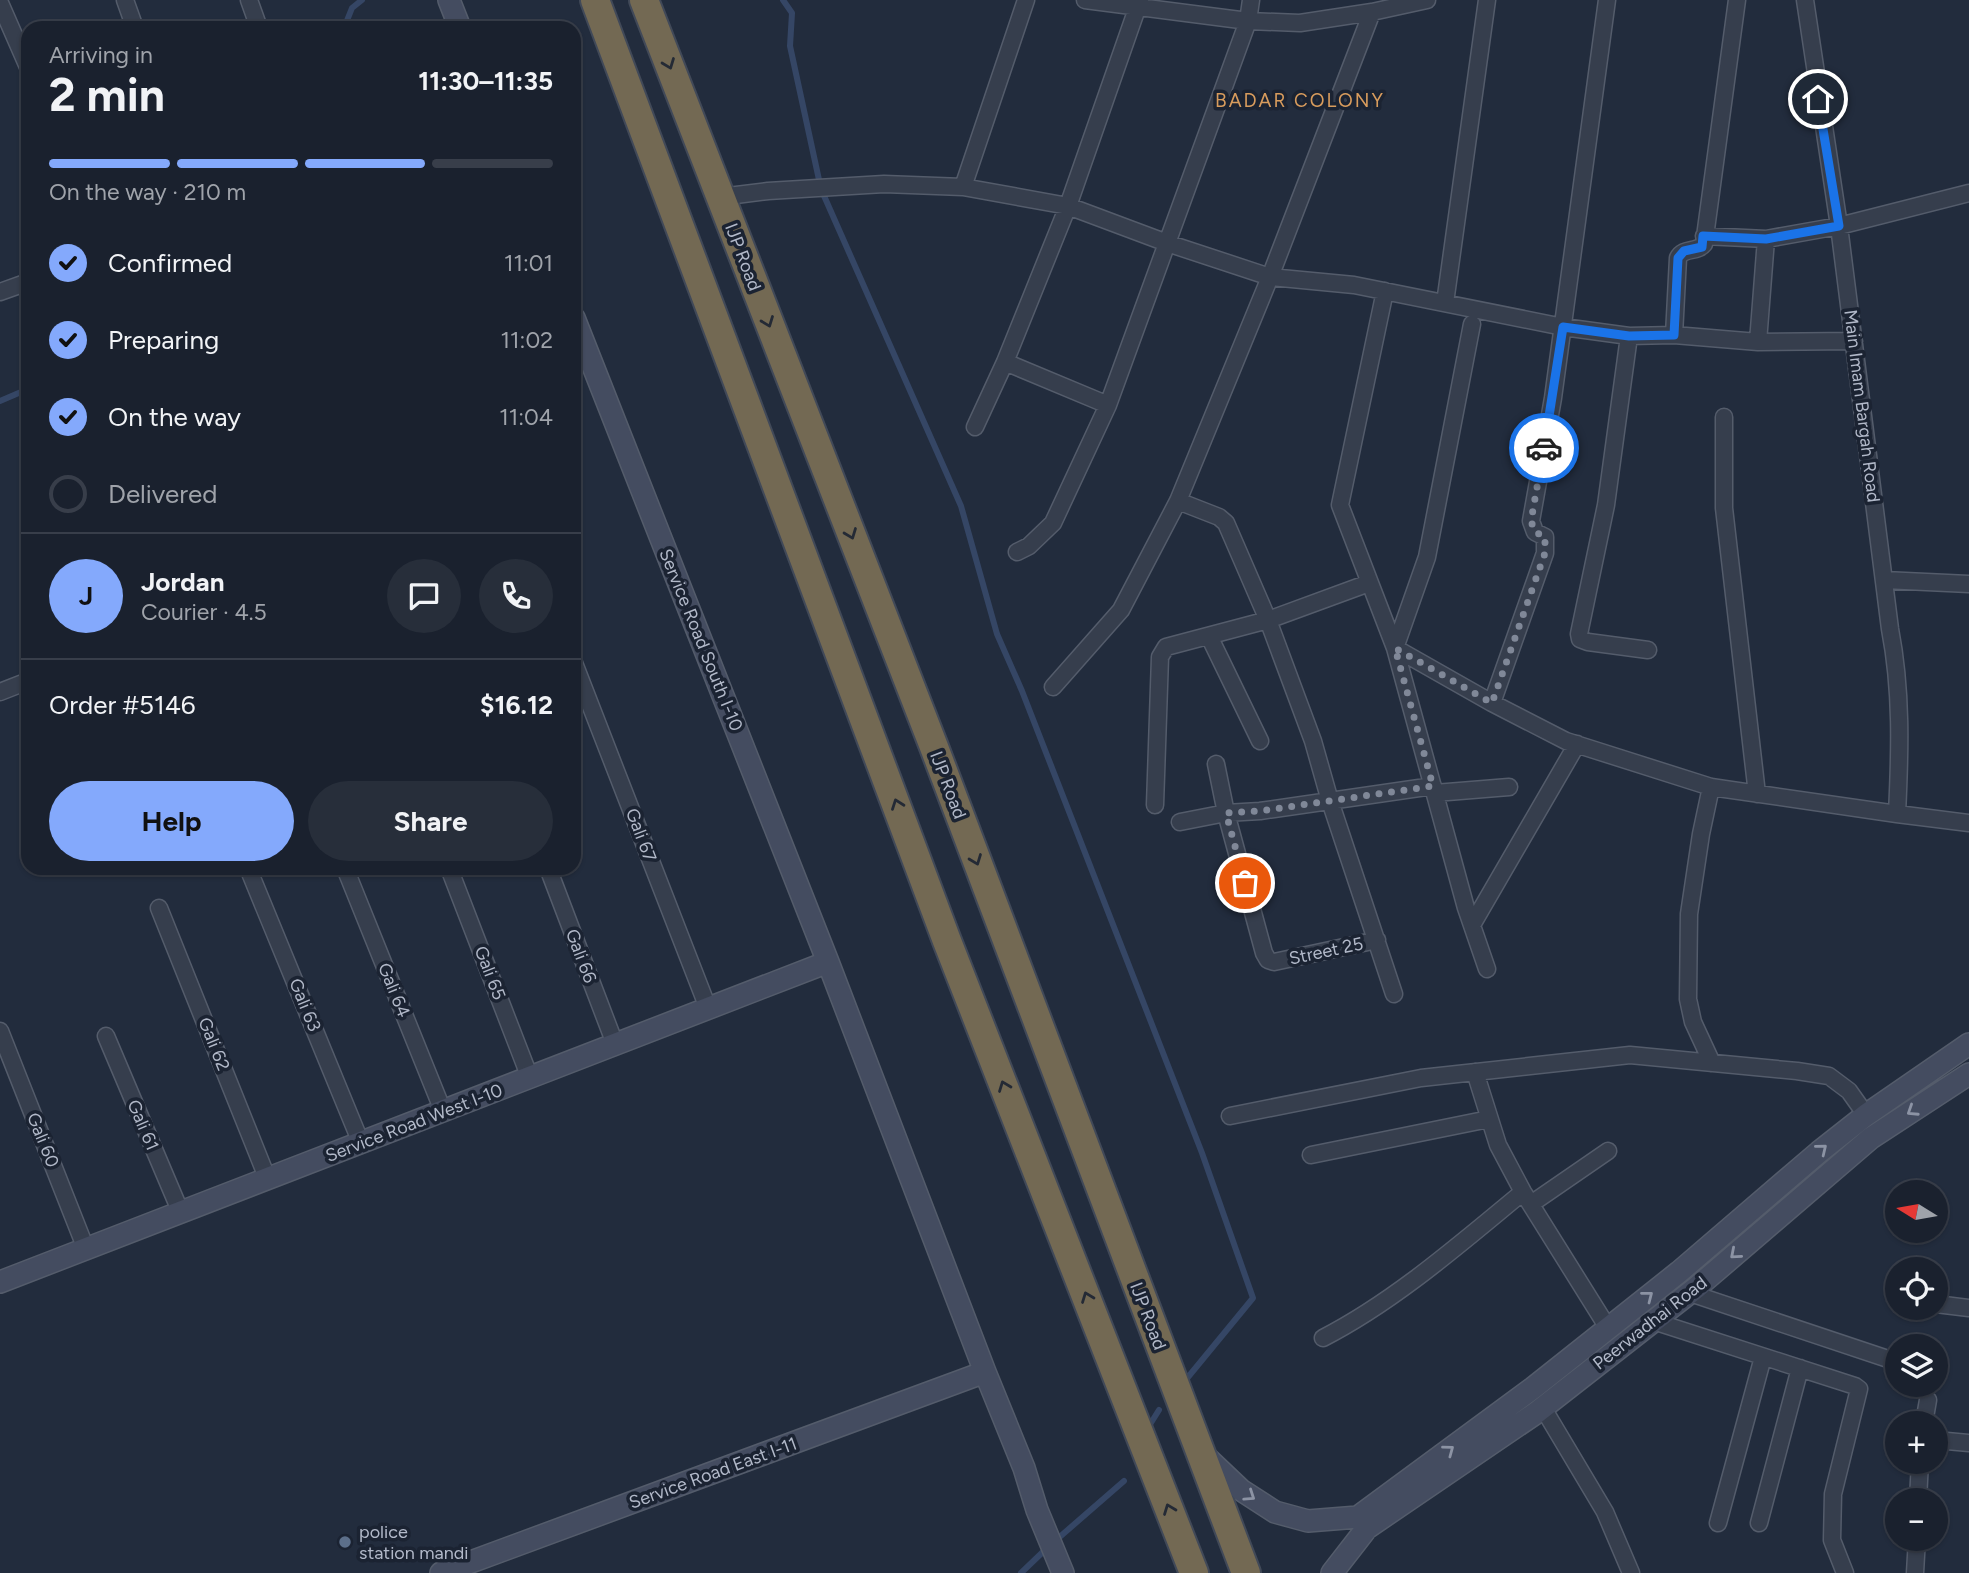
<!DOCTYPE html>
<meta charset="utf-8">
<style>
body{margin:0;font-family:Figtree,sans-serif;background:#272e3a;color:#f1f3f6;height:100vh;display:flex;flex-direction:column;font-size:26px;white-space:nowrap}
*{box-sizing:border-box;margin:0}
p{font-size:23px;color:#9fa3aa}
.icon{flex:none;width:38px;height:38px;fill:none;stroke:currentColor;stroke-width:2;stroke-linecap:round;stroke-linejoin:round}
.map{position:relative;flex:1;overflow:hidden}
.panel{position:absolute;left:21px;top:21px;width:560px;height:854px;display:flex;flex-direction:column;background:#1a212e;border-radius:21px;box-shadow:0 2px 5px #0004,0 0 0 2px #383e4a}
.panel>*{flex:none}
.needle{width:46px;rotate:281deg}
.tools{position:absolute;left:1885px;top:1180px;display:grid;gap:14px}
.tools a{display:grid;place-items:center;width:63px;height:63px;border-radius:50%;background:#1a212e;box-shadow:0 2px 5px #0004,0 0 0 2px #383e4a;font-size:35px}
.pin{position:absolute;display:grid;place-items:center;width:60px;height:60px;color:#fff;margin:-30px;border:4px solid #fff;border-radius:50%;box-shadow:0 2px 7px #0007}
.courier{position:absolute;display:grid;place-items:center;width:70px;height:70px;margin:-35px;border:5px solid #1a73e8;border-radius:50%;background:#fff;color:#222;box-shadow:0 2px 9px #0007}
.headline em{font-style:normal;font-weight:700}
.headline div{display:flex;flex-direction:column-reverse}
.headline{display:flex;align-items:center;justify-content:space-between;height:119px;padding:0 28px}
h1{font-size:46px;font-weight:700;line-height:52px}
.bar{display:grid;grid-template-columns:repeat(4,1fr);gap:10px 7px;align-content:center;height:84px;padding:0 28px}
.bar i{height:9px;border-radius:5px;background:#383e4a}
.bar .active{background:#84a9fc}
.bar p{grid-column:span 4}
.line{display:flex;align-items:center;gap:18px;padding:0 28px;border-top:2px solid #383e4a}
.line div{flex:1}
.round{display:grid;place-items:center;flex:none;width:74px;height:74px;border-radius:37px;background:#272e3a}
ol{padding:0 28px;list-style:none}
li{display:flex;align-items:center;gap:21px;height:77px}
li p{margin-inline-start:auto}
li .icon{padding:7px;border-radius:50%;background:#84a9fc;color:#111;stroke-width:4}
li:last-child{color:#9fa3aa}
li i{width:38px;height:38px;border:4px solid #383e4a;border-radius:50%}
.button{display:flex;gap:14px;margin-top:auto;padding:14px 28px}
.button a{flex:1;height:80px;border-radius:42px;background:#84a9fc;color:#111;font-size:28px;font-weight:700;line-height:80px;text-align:center}
.button a+a{background:#272e3a;color:#f1f3f6}
.map>svg:first-child{display:block}
.lines{fill:none;stroke-linecap:round;stroke-linejoin:round}
.stream{stroke:#354665;stroke-width:6}
.street-casing{stroke:#545c6b;stroke-width:19}
.secondary-casing{stroke:#545c6b;stroke-width:24}
.highway-casing{stroke:#414958;stroke-width:32}
.street{stroke:#363e4d;stroke-width:16}
.secondary{stroke:#444c60;stroke-width:21}
.highway{stroke:#736953;stroke-width:28}
.oneway{stroke:#242a35}
.oneway2{stroke:#8c93a4}
.done{stroke:#808898;stroke-width:7;stroke-dasharray:0 12.6}
.route{stroke:#1a73e8;stroke-width:9}
.service-dot{fill:#5c6f8a;stroke:#1b2332;stroke-width:2.5}
.labels{text-anchor:middle;stroke-width:7;stroke-linejoin:round;paint-order:stroke}
.street-label{font-size:18px;fill:#b2b9c9;stroke:#1b2332}
.poi-label{font-size:18px;fill:#b2b9c9;stroke:#1b2332;text-anchor:start}
.neighbourhood-label{font-size:19px;letter-spacing:2px;fill:#d89c5d;stroke:#1b2332}
</style>
<div class="map">
<svg width="1969" height="1573" viewBox="0 0 1969 1573">
<rect width="100%" height="100%" fill="#222c3d"/>
<g class="lines">
<path class="stream" d="M 783,0 L 792,13 L 790,46 L 821,189 L 961,506 L 997,634 L 1022,691 L 1202,1153 L 1253,1298 L 1184,1382
M 344,28 L 352,8 L 362,0
M 0,401 L 28,389
M 1149,1426 L 1159,1410
M 1055,1541 L 1124,1481
M 1021,1573 L 1047,1548"/>
<defs>
<path id="street" d="M 125,0 L 135,28
M 249,0 L 259,28
M 1085,0 L 1248,21 L 1300,23 L 1372,12 L 1427,0
M 1805,0 L 1839,226 L 1890,629 C 1902,691 1900,752 1897,814
M 0,3 L 28,67
M 963,187 L 1026,0
M 720,197 L 768,191 L 884,184 L 963,187 L 1068,206 L 1167,243 L 1270,277 L 1354,285 L 1563,327 L 1629,336 L 1674,335 L 1758,342 L 1854,341
M 1704,236 L 1766,239 L 1758,342
M 1766,239 L 1839,226 L 1969,193
M 1385,291 L 1340,505 L 1395,648 L 1492,703 L 1566,741 L 1711,787 L 1897,814 L 1969,823
M 0,292 L 28,282
M 1445,303 L 1487,0
M 1472,324 L 1427,557 L 1395,648 L 1466,908 L 1487,969
M 1674,335 L 1678,258 C 1683,247 1697,253 1704,244 L 1737,0
M 1629,336 L 1606,505 L 1579,634 L 1580,639 L 1588,642 L 1648,650
M 1005,362 L 1108,405
M 1724,417 L 1724,508 L 1757,794
M 975,427 L 1005,362 L 1068,206 L 1140,0
M 1178,501 L 1219,517 L 1226,523 L 1268,620 L 1313,741 L 1330,801 L 1394,994
M 1017,552 L 1029,546 L 1053,523 L 1108,405 L 1248,21 L 1251,0
M 1884,580 L 1969,584
M 1209,636 L 1260,741
M 574,663 L 708,1008
M 1053,687 L 1121,610 L 1178,501 L 1270,277 L 1372,12
M 0,692 L 28,681
M 1492,703 L 1545,553 L 1545,537 L 1535,532 L 1531,521 L 1553,398 L 1607,0
M 1216,764 L 1226,813 L 1264,953 L 1268,960 L 1274,962 L 1377,940
M 1711,787 L 1701,834 L 1689,914 L 1688,999 L 1693,1022 L 1712,1063
M 1435,793 L 1509,787
M 1155,805 L 1160,657 L 1166,647 L 1268,620 L 1369,583
M 1180,822 L 1226,813 L 1260,811 L 1433,786
M 248,868 L 361,1143
M 345,868 L 443,1111
M 449,868 L 530,1078
M 548,868 L 615,1044
M 159,908 L 268,1180
M 1472,925 L 1577,744
M 0,1031 L 86,1249
M 106,1036 L 181,1213
M 1475,1072 L 1498,1145 L 1523,1192 L 1608,1328
M 1230,1116 L 1421,1078 L 1630,1055 L 1797,1071 L 1829,1076 L 1849,1091 L 1866,1115
M 1311,1155 L 1489,1119
M 1531,1204 L 1608,1151
M 1690,1293 L 1897,1362
M 1936,1304 L 1969,1308
M 1653,1321 L 1855,1386 L 1859,1389 L 1833,1494 L 1832,1540 L 1845,1573
M 1323,1338 C 1395,1301 1461,1243 1523,1192
M 1543,1408 L 1605,1512 L 1631,1573
M 1924,1423 L 1928,1400
M 1936,1440 L 1969,1443
M 1918,1500 L 1920,1461
M 1718,1523 L 1763,1357
M 1759,1523 L 1800,1368
M 1915,1573 L 1917,1538"/>
<path id="secondary" d="M 449,0 L 460,28
M 574,318 L 828,962 L 985,1372 L 1024,1468 L 1037,1510 L 1063,1573
M 0,1282 L 828,962
M 1203,1454 L 1241,1490 L 1275,1512 L 1308,1521 L 1358,1517 L 1533,1388 L 1679,1272 L 1819,1152 L 1866,1115 L 1969,1044
M 441,1573 L 985,1372
M 1332,1573 L 1367,1528 L 1536,1413 L 1696,1288 L 1871,1138 L 1969,1074"/>
<path id="highway" d="M 595,0 L 947,941 L 1194,1573
M 644,0 L 934,747 L 1246,1573"/>
</defs>
<use href="#street" class="street-casing"/>
<use href="#secondary" class="secondary-casing"/>
<use href="#highway" class="highway-casing"/>
<use href="#street" class="street"/>
<use href="#secondary" class="secondary"/>
<use href="#highway" class="highway"/>
</g>
<defs><path id="oneway-chevron" d="M-2-3.5L2.5 0L-2 3.5" fill="none" stroke-width="1.6" stroke-linecap="round" stroke-linejoin="round" transform="scale(1.75)"/></defs>
<g class="oneway">
<use href="#oneway-chevron" transform="translate(669 64) rotate(69)"/>
<use href="#oneway-chevron" transform="translate(768 322) rotate(69)"/>
<use href="#oneway-chevron" transform="translate(851 534) rotate(69)"/>
<use href="#oneway-chevron" transform="translate(897 804) rotate(-110)"/>
<use href="#oneway-chevron" transform="translate(976 860) rotate(69)"/>
<use href="#oneway-chevron" transform="translate(1004 1086) rotate(-111)"/>
<use href="#oneway-chevron" transform="translate(1087 1297) rotate(-111)"/>
<use href="#oneway-chevron" transform="translate(1169 1509) rotate(-111)"/>
</g>
<g class="oneway2">
<use href="#oneway-chevron" transform="translate(1912 1111) rotate(147)"/>
<use href="#oneway-chevron" transform="translate(1822 1149) rotate(-39)"/>
<use href="#oneway-chevron" transform="translate(1735 1254) rotate(139)"/>
<use href="#oneway-chevron" transform="translate(1648 1296) rotate(-38)"/>
<use href="#oneway-chevron" transform="translate(1449 1450) rotate(-37)"/>
<use href="#oneway-chevron" transform="translate(1250 1496) rotate(34)"/>
</g>
<g class="lines">
<path class="done" d="M 1245,883 L 1226,813 L 1260,811 L 1433,786 L 1395,648 L 1492,703 L 1545,553 L 1545,537 L 1535,532 L 1531,521 L 1544,448"/>
<path class="route" d="M 1544,448 L 1563,327 L 1629,336 L 1674,335 L 1678,258 L 1684,251 L 1702,247 L 1703,236 L 1766,239 L 1839,226 L 1818,99"/>
</g>
<circle class="service-dot" cx="345" cy="1542" r="7"/>
<g class="labels">
<g class="street-label">
<text transform="translate(743 257) rotate(69)" y="6">IJP Road</text>
<text transform="translate(1862 406) rotate(83)" y="6">Main Imam Bargah Road</text>
<text transform="translate(701 640) rotate(68)" y="6">Service Road South I-10</text>
<text transform="translate(948 785) rotate(69)" y="6">IJP Road</text>
<text transform="translate(641 835) rotate(69)" y="6">Gali 67</text>
<text transform="translate(1326 951) rotate(-12)" y="6">Street 25</text>
<text transform="translate(581 956) rotate(69)" y="6">Gali 66</text>
<text transform="translate(490 973) rotate(69)" y="6">Gali 65</text>
<text transform="translate(394 990) rotate(68)" y="6">Gali 64</text>
<text transform="translate(305 1005) rotate(68)" y="6">Gali 63</text>
<text transform="translate(214 1044) rotate(68)" y="6">Gali 62</text>
<text transform="translate(414 1123) rotate(-21)" y="6">Service Road West I-10</text>
<text transform="translate(143 1125) rotate(67)" y="6">Gali 61</text>
<text transform="translate(43 1140) rotate(68)" y="6">Gali 60</text>
<text transform="translate(1148 1316) rotate(69)" y="6">IJP Road</text>
<text transform="translate(1650 1323) rotate(-38)" y="6">Peerwadhai Road</text>
<text transform="translate(713 1473) rotate(-20)" y="6">Service Road East I-11</text>
</g>
<g class="poi-label">
<text x="359" y="1538">police<tspan x="359" dy="21">station mandi</tspan></text>
</g>
<g class="neighbourhood-label">
<text x="1300" y="107">BADAR COLONY</text>
</g>
</g>
</svg>
<div class="tools">
<a><svg class="needle" viewBox="-14 -14 28 28"><path d="M0-13l5 13h-10z" fill="#e53935"/><path d="M0 13l5-13h-10z" fill="#9fa3aa"/></svg></a>
<a><svg class="icon" aria-label="locate" viewBox="0 0 24 24"><circle cx="12" cy="12" r="6"/><path d="M12 2v4M12 18v4M2 12h4M18 12h4"/></svg></a>
<a><svg class="icon" aria-label="layers" viewBox="0 0 24 24"><path d="M12 4l9 5-9 5-9-5zM3 14l9 5 9-5"/></svg></a>
<a>+</a>
<a>−</a>
</div>
<div class="pin" style="left:1245px;top:883px;background:#ea580c"><svg class="icon" aria-label="bag" viewBox="0 0 24 24"><path d="M5 8h14l-1 12H6zM9 8a3 3 0 0 1 6 0"/></svg></div>
<div class="pin" style="left:1818px;top:99px;background:#1f2937"><svg class="icon" aria-label="home" viewBox="0 0 24 24"><path d="M3 11l9-7 9 7M6 9v11h12V9"/></svg></div>
<div class="courier" style="left:1544px;top:448px"><svg class="icon" aria-label="car" viewBox="0 0 24 24"><path d="M5 17H2v-5l4-1 3-4h7l3 4 3 1v5h-3M9 17h6M6 11h13"/><circle cx="7" cy="17" r="2"/><circle cx="17" cy="17" r="2"/></svg></div>
<section class="panel">
<div class="headline"><div><h1>2 min</h1><p>Arriving in</p></div><em>11:30–11:35</em></div>
<div class="bar"><i class="active"></i><i class="active"></i><i class="active"></i><i></i><p>On the way · 210 m</p></div>
<ol>
<li><svg class="icon" aria-label="check" viewBox="0 0 24 24"><path d="M5 12l5 5 9-10"/></svg>Confirmed<p>11:01</p></li>
<li><svg class="icon" aria-label="check" viewBox="0 0 24 24"><path d="M5 12l5 5 9-10"/></svg>Preparing<p>11:02</p></li>
<li><svg class="icon" aria-label="check" viewBox="0 0 24 24"><path d="M5 12l5 5 9-10"/></svg>On the way<p>11:04</p></li>
<li><i></i>Delivered</li>
</ol>
<div class="line" style="height:126px"><b class="round" style="background:#84a9fc;color:#111">J</b><div><b>Jordan</b><p>Courier · 4.5</p></div><a class="round"><svg class="icon" aria-label="chat" viewBox="0 0 24 24"><path d="M4 5h16v11H9l-5 4z"/></svg></a><a class="round"><svg class="icon" aria-label="phone" viewBox="0 0 24 24"><path d="M5 4h4l2 5-3 2q2 4 5 5l2-3 5 2v4C11 20 4 13 5 4z"/></svg></a></div>
<div class="line" style="height:91px"><div>Order #5146</div><b>$16.12</b></div>
<div class="button"><a>Help</a><a>Share</a></div>
</section>
</div>
